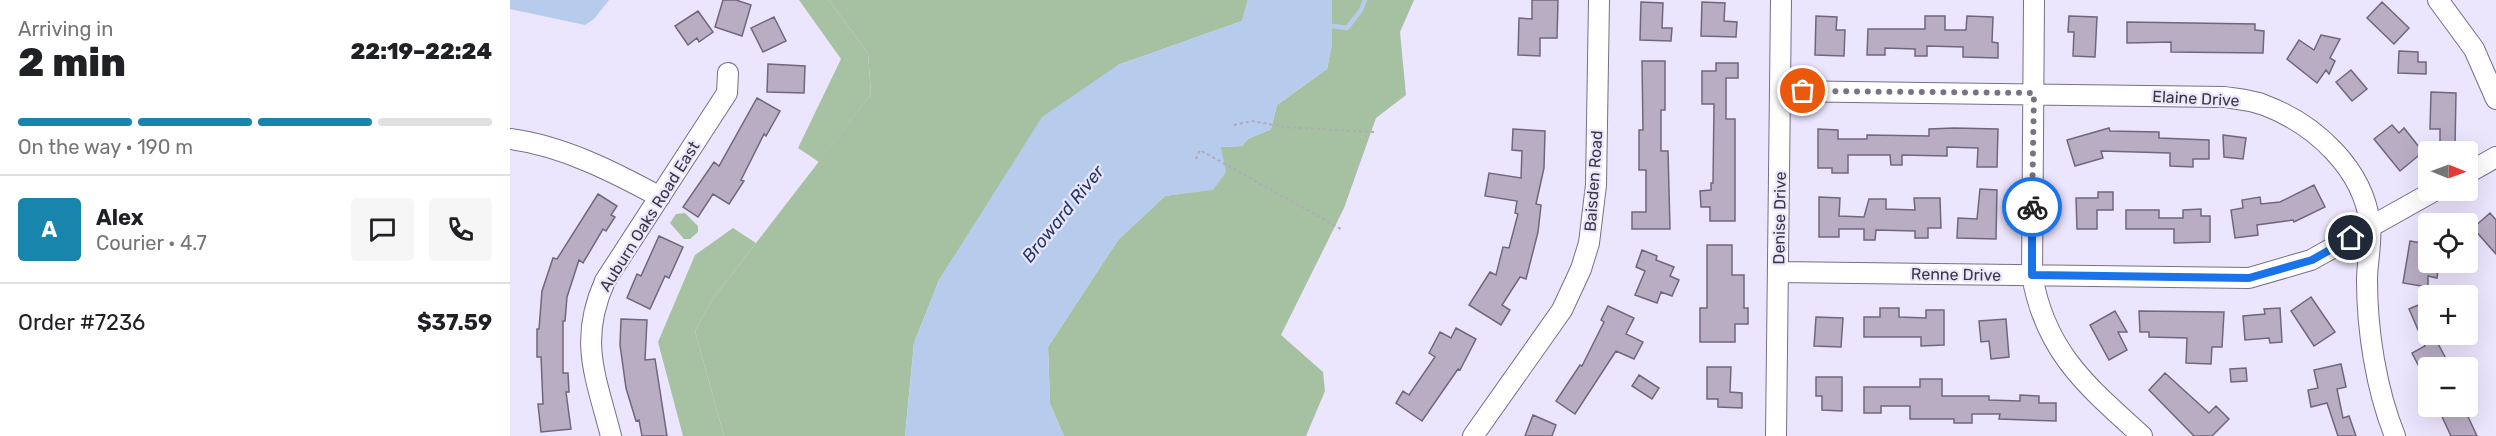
<!DOCTYPE html>
<meta charset="utf-8">
<style>
body{margin:0;font-family:Rubik,sans-serif;background:#f6f6f6;color:#202124;height:100vh;display:flex;flex-direction:column;font-size:22px;white-space:nowrap}
*{box-sizing:border-box;margin:0}
p{font-size:20px;color:#757577}
.icon{flex:none;width:33px;height:33px;fill:none;stroke:currentColor;stroke-width:2;stroke-linecap:round;stroke-linejoin:round}
.map{position:relative;flex:1;overflow:hidden}
.side{display:flex;flex-direction:column;background:#fff;width:510px}
.side>*{flex:none}
.needle{width:39px;rotate:91deg}
.buttons{position:absolute;left:1908px;top:141px;display:grid;gap:12px}
.buttons a{display:grid;place-items:center;width:60px;height:60px;border-radius:6px;background:#fff;box-shadow:0 6px 24px #0002;font-size:30px}
.pin{position:absolute;display:grid;place-items:center;width:51px;height:51px;color:#fff;margin:-26px;border:3px solid #fff;border-radius:50%;box-shadow:0 2px 6px #0007}
.courier{position:absolute;display:grid;place-items:center;width:60px;height:60px;margin:-30px;border:4px solid #1a73e8;border-radius:50%;background:#fff;color:#222;box-shadow:0 2px 8px #0007}
.overview em{font-style:normal;font-weight:800}
.overview div{display:flex;flex-direction:column-reverse}
.overview{display:flex;align-items:center;justify-content:space-between;height:102px;padding:0 18px}
h1{font-size:39px;font-weight:800;line-height:45px}
.bar{display:grid;grid-template-columns:repeat(4,1fr);gap:9px 6px;align-content:center;height:72px;padding:0 18px}
.bar i{height:8px;border-radius:4px;background:#e0e0e0}
.bar .current{background:#1885ac}
.bar p{grid-column:span 4}
.line{display:flex;align-items:center;gap:15px;padding:0 18px;border-top:2px solid #e0e0e0}
.line div{flex:1}
.round{display:grid;place-items:center;flex:none;width:63px;height:63px;border-radius:6px;background:#f6f6f6}
main{display:flex;flex:1;min-height:0}
.map>svg:first-child{display:block}
.green{fill:#a6c0a2}
.forest{fill:#a6c2a3}
.water{fill:#b7cced}
.lines{fill:none;stroke-linecap:round;stroke-linejoin:round}
.stream{stroke:#b7cced;stroke-width:4.5}
.building{fill:#b9adc4;stroke:#71677c;stroke-width:1.5}
.minor-casing{stroke:#766f86;stroke-width:22}
.path{stroke:#afa9bd;stroke-width:2;stroke-dasharray:3 3;stroke-linecap:butt}
.minor{stroke:#fff;stroke-width:20}
.done{stroke:#787483;stroke-width:6;stroke-dasharray:0 10.8}
.route{stroke:#1a73e8;stroke-width:8}
.labels{text-anchor:middle;stroke-width:4.5;stroke-linejoin:round;paint-order:stroke}
.street-label{font-size:16px;fill:#3a3741;stroke:#ece5fe}
.water-label{font-size:18px;font-style:italic;fill:#223c67;stroke:#ece5fe}
</style>
<main>
<section class="side">
<div class="overview"><div><h1>2 min</h1><p>Arriving in</p></div><em>22:19–22:24</em></div>
<div class="bar"><i class="current"></i><i class="current"></i><i class="current"></i><i></i><p>On the way · 190 m</p></div>
<div class="line" style="height:108px"><b class="round" style="background:#1885ac;color:#fff">A</b><div><b>Alex</b><p>Courier · 4.7</p></div><a class="round"><svg class="icon" aria-label="chat" viewBox="0 0 24 24"><path d="M4 5h16v11H9l-5 4z"/></svg></a><a class="round"><svg class="icon" aria-label="phone" viewBox="0 0 24 24"><path d="M5 4h4l2 5-3 2q2 4 5 5l2-3 5 2v4C11 20 4 13 5 4z"/></svg></a></div>
<div class="line" style="height:78px"><div>Order #7236</div><b>$37.59</b></div>
</section>
<div class="map">
<svg width="1986" height="436" viewBox="0 0 1986 436">
<rect width="100%" height="100%" fill="#ece5fe"/>
<path class="green" d="M 319,0 L 738,0 L 732,21 L 608,65 L 480,201 L 429,280 L 404,343 L 395,436 L 214,436 L 185,331 L 202,300 L 361,94 L 358,53 Z
M 822,0 L 904,0 L 890,32 L 896,95 L 866,118 L 834,208 L 771,335 L 813,372 L 815,391 L 796,436 L 554,436 L 540,404 L 538,347 L 608,240 L 655,196 L 703,189 L 711,147 L 732,146 L 738,139 L 761,129 L 767,105 L 817,69 L 822,44 Z
M 175,213 L 188,226 L 188,232 L 180,239 L 174,239 L 160,223 L 166,214 Z"/>
<path class="forest" d="M 289,0 L 319,0 L 358,53 L 361,94 L 309,162 L 288,148 L 331,59 Z
M 223,228 L 246,243 L 202,300 L 185,331 L 214,436 L 173,436 L 148,342 L 185,255 Z"/>
<path class="water" d="M 0,0 L 99,0 L 84,19 L 75,25 L 0,9 Z
M 738,0 L 822,0 L 822,44 L 817,69 L 767,105 L 761,129 L 738,139 L 732,146 L 711,147 L 716,172 L 703,190 L 655,196 L 608,240 L 538,347 L 540,404 L 554,436 L 395,436 L 404,343 L 429,280 L 532,117 L 608,65 L 732,21 Z"/>
<g class="lines">
<path class="stream" d="M 816,25 L 837,28 L 851,10 L 855,0"/>
</g>
<path class="building" d="M 213,0 L 226,0 L 241,5 L 232,36 L 205,27 Z
M 1022,0 L 1048,0 L 1047,38 L 1030,38 L 1030,56 L 1008,55 L 1009,18 L 1022,19 Z
M 1131,2 L 1153,3 L 1152,28 L 1162,28 L 1161,41 L 1130,40 Z
M 1192,2 L 1215,3 L 1214,21 L 1227,22 L 1226,37 L 1191,36 Z
M 1872,2 L 1899,28 L 1884,44 L 1857,18 Z
M 188,11 L 203,32 L 189,42 L 187,38 L 178,45 L 165,26 Z
M 1306,16 L 1327,17 L 1326,30 L 1335,30 L 1334,56 L 1305,55 Z
M 1415,16 L 1435,16 L 1435,30 L 1456,30 L 1457,16 L 1483,17 L 1482,42 L 1488,43 L 1488,58 L 1453,57 L 1453,47 L 1417,46 L 1417,56 L 1405,56 L 1405,49 L 1375,48 L 1375,55 L 1357,55 L 1358,29 L 1415,29 Z
M 1559,16 L 1587,17 L 1585,57 L 1563,56 L 1564,32 L 1558,32 Z
M 264,17 L 276,41 L 253,52 L 241,28 Z
M 1617,22 L 1745,24 L 1745,30 L 1754,31 L 1753,53 L 1661,52 L 1661,42 L 1617,43 Z
M 1811,35 L 1830,39 L 1820,58 L 1825,61 L 1819,74 L 1816,70 L 1807,83 L 1777,59 L 1789,40 L 1804,50 Z
M 1889,51 L 1908,52 L 1908,62 L 1916,62 L 1916,74 L 1888,73 Z
M 1132,61 L 1155,61 L 1155,110 L 1151,110 L 1151,151 L 1158,151 L 1160,229 L 1122,229 L 1122,212 L 1136,212 L 1136,170 L 1129,170 L 1129,130 L 1133,130 Z
M 1206,63 L 1228,63 L 1228,78 L 1216,78 L 1216,119 L 1225,119 L 1225,221 L 1200,221 L 1200,207 L 1191,207 L 1190,191 L 1201,190 L 1201,183 L 1203,183 L 1204,104 L 1192,104 L 1192,71 L 1206,71 Z
M 258,64 L 295,66 L 294,93 L 257,92 Z
M 1841,70 L 1857,89 L 1842,101 L 1826,82 Z
M 1921,92 L 1946,93 L 1945,146 L 1930,145 L 1930,129 L 1920,129 Z
M 247,98 L 270,111 L 256,136 L 254,134 L 231,180 L 234,181 L 219,204 L 203,194 L 188,217 L 173,207 L 204,162 L 209,166 Z
M 1882,125 L 1889,133 L 1894,128 L 1913,152 L 1890,171 L 1864,139 Z
M 1444,128 L 1488,129 L 1487,167 L 1467,167 L 1468,148 L 1437,147 L 1437,156 L 1392,155 L 1392,165 L 1381,165 L 1380,155 L 1338,155 L 1338,173 L 1322,173 L 1322,168 L 1308,168 L 1308,129 L 1328,130 L 1328,139 L 1357,139 L 1357,135 L 1419,136 L 1419,129 Z
M 1599,128 L 1600,131 L 1649,132 L 1649,138 L 1699,140 L 1699,159 L 1683,159 L 1683,167 L 1660,166 L 1660,153 L 1591,151 L 1593,158 L 1565,166 L 1557,140 Z
M 1003,129 L 1035,131 L 1034,168 L 1026,204 L 1031,205 L 1028,232 L 1016,279 L 1010,277 L 992,305 L 1000,310 L 991,325 L 959,305 L 980,272 L 986,275 L 993,247 L 999,248 L 1008,214 L 1005,213 L 1007,201 L 975,196 L 979,173 L 1011,178 L 1012,151 L 1002,150 Z
M 1713,135 L 1736,138 L 1733,159 L 1714,157 Z
M 1804,185 L 1815,207 L 1784,222 L 1783,220 L 1747,225 L 1748,235 L 1725,238 L 1721,210 L 1733,208 L 1732,200 L 1750,197 L 1751,204 L 1770,202 Z
M 1470,189 L 1487,190 L 1486,239 L 1447,238 L 1448,218 L 1467,219 Z
M 1588,192 L 1603,192 L 1603,210 L 1587,210 L 1587,229 L 1567,229 L 1566,198 L 1588,198 Z
M 88,194 L 107,206 L 101,215 L 105,217 L 96,231 L 93,229 L 73,263 L 69,260 L 57,297 L 55,321 L 53,321 L 53,373 L 58,373 L 59,392 L 56,392 L 61,429 L 31,432 L 28,404 L 33,404 L 31,357 L 27,357 L 27,329 L 29,329 L 32,291 L 43,258 L 47,259 Z
M 1309,197 L 1330,198 L 1329,216 L 1354,217 L 1359,199 L 1376,199 L 1376,209 L 1405,210 L 1404,198 L 1430,198 L 1431,228 L 1418,228 L 1418,238 L 1405,238 L 1405,231 L 1366,230 L 1365,240 L 1354,240 L 1354,229 L 1329,229 L 1329,237 L 1309,237 Z
M 1691,209 L 1691,216 L 1700,216 L 1700,242 L 1664,243 L 1664,229 L 1616,229 L 1616,210 L 1649,210 L 1649,218 L 1673,218 L 1673,210 Z
M 1980,213 L 1986,220 L 1986,254 L 1963,228 Z
M 149,236 L 173,247 L 159,278 L 155,276 L 140,309 L 117,298 L 127,274 L 131,276 Z
M 1900,241 L 1917,244 L 1915,253 L 1918,254 L 1918,262 L 1929,262 L 1927,278 L 1918,276 L 1918,287 L 1893,283 Z
M 1197,245 L 1222,245 L 1222,275 L 1234,275 L 1234,308 L 1238,308 L 1238,324 L 1225,324 L 1225,342 L 1190,342 L 1190,308 L 1197,308 Z
M 1132,250 L 1147,256 L 1146,260 L 1164,267 L 1160,276 L 1169,280 L 1162,296 L 1151,292 L 1147,303 L 1125,295 L 1135,271 L 1126,267 Z
M 1801,297 L 1825,332 L 1804,346 L 1781,311 Z
M 1918,301 L 1918,344 L 1926,340 L 1941,368 L 1918,368 L 1918,384 L 1902,353 L 1915,346 L 1899,309 Z
M 1098,306 L 1124,318 L 1116,334 L 1133,342 L 1124,359 L 1106,351 L 1065,414 L 1046,401 L 1070,365 L 1072,366 L 1094,322 L 1091,320 Z
M 1370,308 L 1389,308 L 1389,317 L 1416,318 L 1416,310 L 1434,310 L 1434,345 L 1411,346 L 1411,337 L 1354,337 L 1354,317 L 1370,317 Z
M 1770,308 L 1772,342 L 1760,343 L 1759,338 L 1735,340 L 1733,316 L 1755,314 L 1754,309 Z
M 1605,311 L 1617,332 L 1608,332 L 1617,350 L 1599,360 L 1580,325 Z
M 1629,311 L 1714,312 L 1712,347 L 1702,347 L 1701,364 L 1676,363 L 1677,338 L 1639,337 L 1639,332 L 1630,332 Z
M 1306,317 L 1333,318 L 1331,347 L 1304,346 Z
M 111,319 L 137,320 L 135,360 L 145,359 L 157,436 L 132,436 L 129,420 L 126,421 L 116,388 L 110,345 Z
M 1496,319 L 1499,357 L 1481,359 L 1479,341 L 1471,342 L 1469,321 Z
M 946,328 L 966,339 L 950,370 L 948,369 L 912,421 L 886,403 L 893,391 L 899,395 L 925,357 L 919,353 L 930,332 L 941,338 Z
M 1831,364 L 1836,387 L 1827,389 L 1833,418 L 1839,416 L 1846,436 L 1828,436 L 1817,403 L 1801,407 L 1798,390 L 1808,388 L 1804,370 Z
M 1197,367 L 1221,367 L 1220,392 L 1232,393 L 1232,408 L 1208,407 L 1208,399 L 1197,399 Z
M 1736,368 L 1737,381 L 1721,382 L 1720,369 Z
M 1655,373 L 1699,413 L 1706,406 L 1719,419 L 1702,436 L 1684,436 L 1639,390 Z
M 1129,375 L 1149,388 L 1142,399 L 1122,386 Z
M 1306,377 L 1332,377 L 1332,411 L 1312,410 L 1312,396 L 1306,396 Z
M 1410,379 L 1432,379 L 1432,396 L 1479,396 L 1479,400 L 1510,401 L 1510,395 L 1529,396 L 1529,403 L 1546,403 L 1546,421 L 1489,419 L 1490,414 L 1462,414 L 1462,423 L 1444,423 L 1444,419 L 1400,419 L 1400,406 L 1371,406 L 1371,413 L 1354,413 L 1354,387 L 1410,387 Z
M 1927,406 L 1953,406 L 1967,436 L 1941,436 Z
M 1023,415 L 1046,425 L 1042,436 L 1015,436 Z"/>
<g class="lines">
<defs>
<path id="minor" d="M 1524,0 L 1522,275 C 1535,352 1577,386 1632,436
M 1928,0 L 1964,49 L 1986,99
M 1270,91 L 1714,97 C 1727,99 1742,100 1754,105 C 1805,124 1854,169 1860,225 C 1862,243 1857,262 1857,280 C 1857,330 1866,389 1885,436
M 0,139 C 53,146 104,172 150,197
M 1958,173 L 1986,157
M 1268,272 L 1739,278 L 1801,260 L 1926,190
M 101,436 C 86,377 68,341 95,281 L 217,93 L 218,73
M 963,436 L 1052,310 L 1071,269 L 1079,243 L 1086,185 L 1089,0
M 1266,436 L 1271,0"/>
</defs>
<use href="#minor" class="minor-casing"/>
<path class="path" d="M 724,125 L 742,121 L 775,127 L 864,132
M 686,159 L 690,150 L 831,229"/>
<use href="#minor" class="minor"/>
</g>
<g class="lines">
<path class="done" d="M 1293,91 L 1524,93 L 1522,207"/>
<path class="route" d="M 1522,207 L 1522,275 L 1739,278 L 1802,260 L 1841,238"/>
</g>
<g class="labels">
<g class="street-label">
<text transform="translate(1686 98) rotate(3)" y="6">Elaine Drive</text>
<text transform="translate(1083 181) rotate(-86)" y="6">Baisden Road</text>
<text transform="translate(139 216) rotate(-58)" y="6">Auburn Oaks Road East</text>
<text transform="translate(1269 218) rotate(-89)" y="6">Denise Drive</text>
<text transform="translate(1446 274) rotate(1)" y="6">Renne Drive</text>
</g>
<g class="water-label">
<text transform="translate(553 214) rotate(-51)" y="6">Broward River</text>
</g>
</g>
</svg>
<div class="buttons">
<a><svg class="needle" viewBox="-14 -14 28 28"><path d="M0-13l5 13h-10z" fill="#e53935"/><path d="M0 13l5-13h-10z" fill="#757577"/></svg></a>
<a><svg class="icon" aria-label="locate" viewBox="0 0 24 24"><circle cx="12" cy="12" r="6"/><path d="M12 2v4M12 18v4M2 12h4M18 12h4"/></svg></a>
<a>+</a>
<a>−</a>
</div>
<div class="pin" style="left:1293px;top:91px;background:#ea580c"><svg class="icon" aria-label="bag" viewBox="0 0 24 24"><path d="M5 8h14l-1 12H6zM9 8a3 3 0 0 1 6 0"/></svg></div>
<div class="pin" style="left:1841px;top:238px;background:#1f2937"><svg class="icon" aria-label="home" viewBox="0 0 24 24"><path d="M3 11l9-7 9 7M6 9v11h12V9"/></svg></div>
<div class="courier" style="left:1522px;top:207px"><svg class="icon" aria-label="bike" viewBox="0 0 24 24"><circle cx="6" cy="16" r="4"/><circle cx="18" cy="16" r="4"/><path d="M6 16l4-8h5l3 8M10 8l3 8H6M13 5h3"/></svg></div>
</div>
</main>
